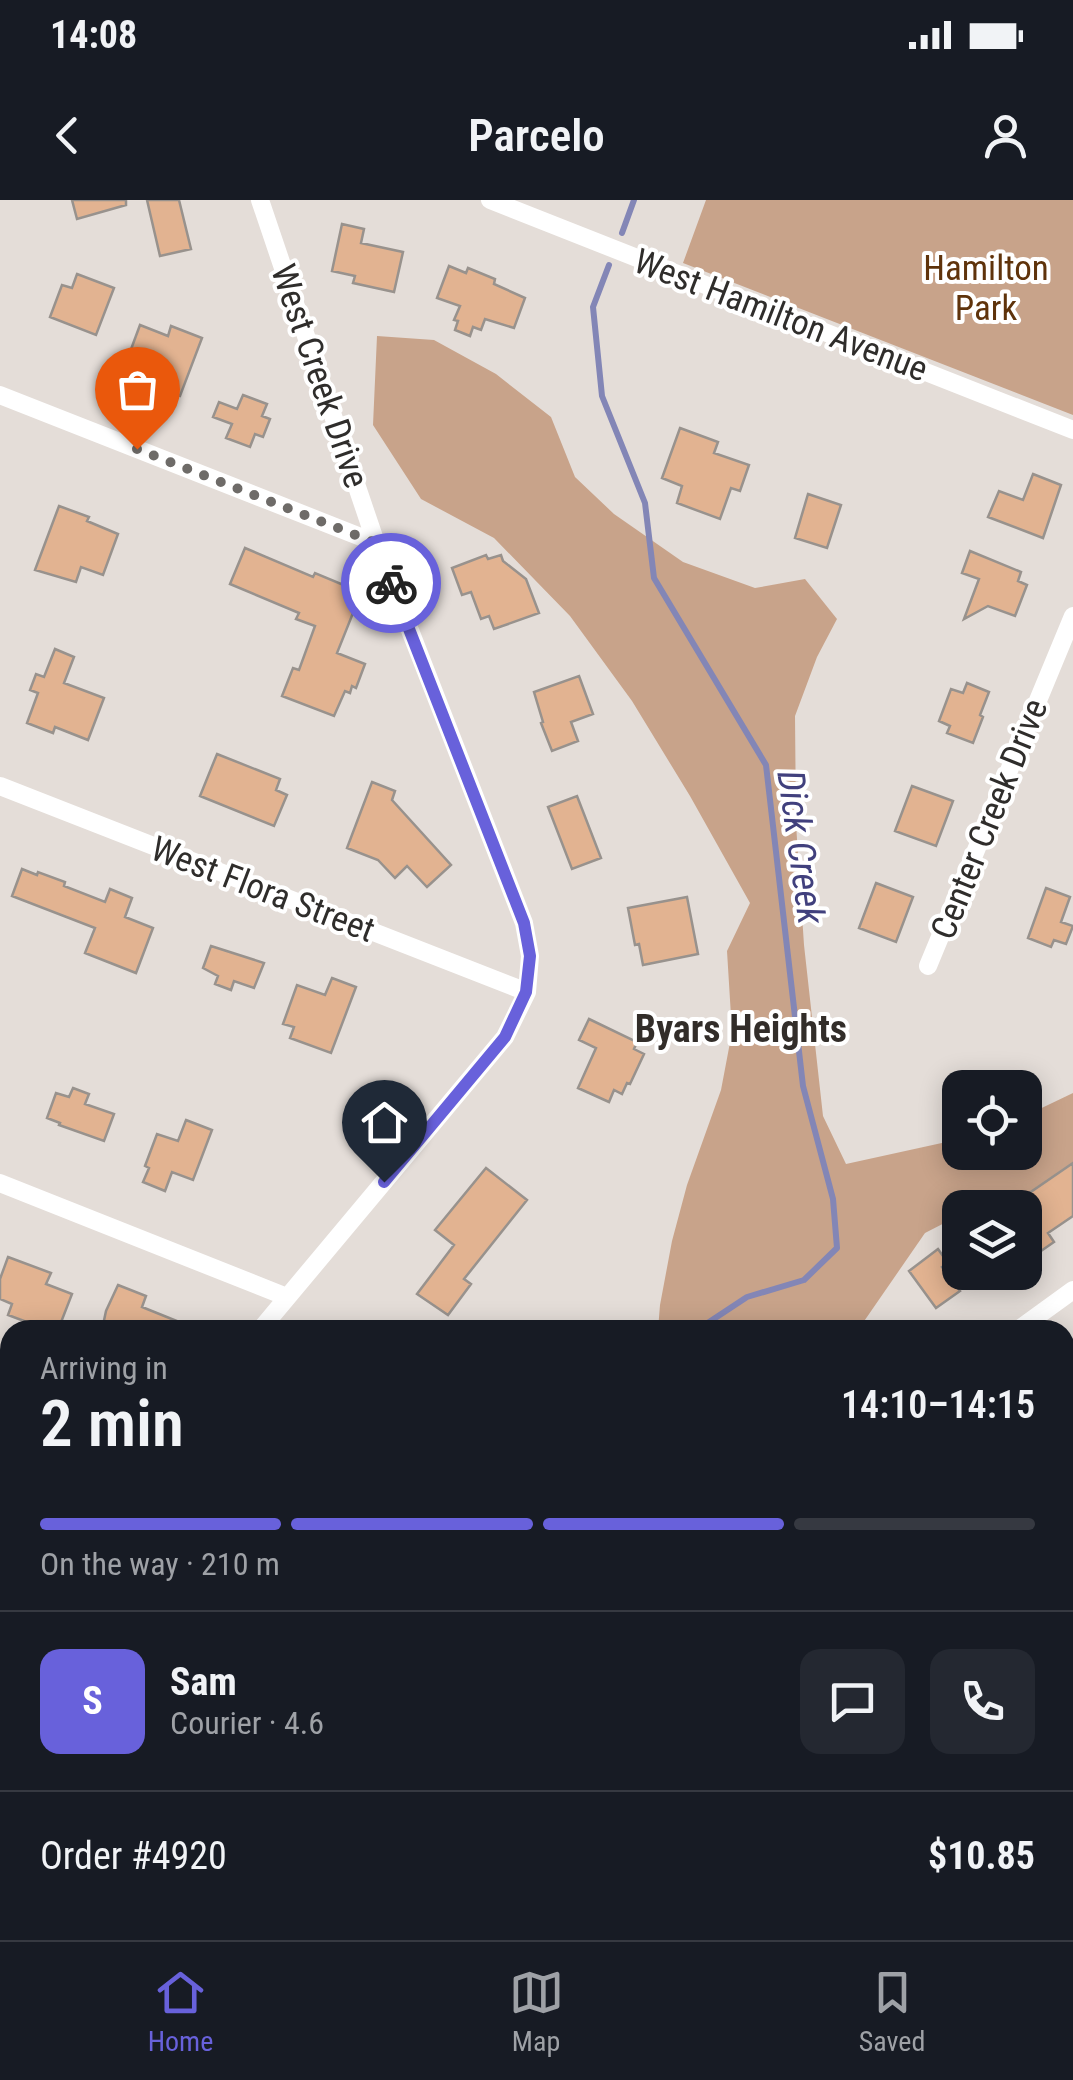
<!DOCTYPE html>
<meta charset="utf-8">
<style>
body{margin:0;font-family:"Roboto Condensed",sans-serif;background:#242831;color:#f1f3f6;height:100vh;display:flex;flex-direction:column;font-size:38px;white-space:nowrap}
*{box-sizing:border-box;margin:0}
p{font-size:32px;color:#9ea1a6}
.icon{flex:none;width:55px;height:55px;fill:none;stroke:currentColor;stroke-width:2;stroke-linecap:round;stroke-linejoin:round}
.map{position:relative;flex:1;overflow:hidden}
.panel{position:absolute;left:0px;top:1120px;width:1075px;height:620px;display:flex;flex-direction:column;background:#171b24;border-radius:30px 30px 0 0;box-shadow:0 5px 25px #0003}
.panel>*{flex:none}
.fabs{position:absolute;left:942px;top:870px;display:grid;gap:20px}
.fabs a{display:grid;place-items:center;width:100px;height:100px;border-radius:20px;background:#171b24;box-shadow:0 5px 25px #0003;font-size:50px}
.pin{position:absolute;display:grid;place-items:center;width:85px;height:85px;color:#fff;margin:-102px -42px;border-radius:50% 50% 50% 0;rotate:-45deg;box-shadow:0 0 10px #0007}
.pin .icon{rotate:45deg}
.courier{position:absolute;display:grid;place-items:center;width:100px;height:100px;margin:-50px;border:8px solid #6861db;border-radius:50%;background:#fff;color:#222;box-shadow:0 2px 12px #0007}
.headline em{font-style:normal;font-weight:600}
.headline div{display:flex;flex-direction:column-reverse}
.headline{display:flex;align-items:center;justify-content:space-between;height:170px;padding:0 40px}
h1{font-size:65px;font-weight:600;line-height:75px}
.bar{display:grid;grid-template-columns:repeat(4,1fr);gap:15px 10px;align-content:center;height:120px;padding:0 40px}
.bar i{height:12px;border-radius:8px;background:#363941}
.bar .selected{background:#6861db}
.bar p{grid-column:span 4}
.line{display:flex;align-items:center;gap:25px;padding:0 40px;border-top:2px solid #363941}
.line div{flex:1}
.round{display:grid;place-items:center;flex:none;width:105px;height:105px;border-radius:20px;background:#242831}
.status{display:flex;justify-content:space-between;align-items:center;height:70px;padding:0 50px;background:#171b24;direction:ltr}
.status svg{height:28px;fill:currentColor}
header{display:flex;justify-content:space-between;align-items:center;height:130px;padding:0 40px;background:#171b24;font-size:45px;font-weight:600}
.tabs{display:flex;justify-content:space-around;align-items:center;height:140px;border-top:2px solid #363941;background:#171b24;font-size:28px;color:#9ea1a6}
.tabs a{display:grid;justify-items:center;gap:5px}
.tabs .selected{color:#6861db}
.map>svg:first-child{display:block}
.green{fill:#c8a38a}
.water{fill:#8386b6}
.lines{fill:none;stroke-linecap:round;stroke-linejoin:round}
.stream{stroke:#8386b6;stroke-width:6}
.building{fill:#e2b391;stroke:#98928d;stroke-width:2.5}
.street{stroke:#fff;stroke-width:18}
.done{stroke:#6e6b68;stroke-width:10;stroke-dasharray:0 18}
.route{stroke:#6861db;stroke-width:12}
.labels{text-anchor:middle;stroke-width:8;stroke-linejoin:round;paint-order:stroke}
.park-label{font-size:35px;fill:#5f330b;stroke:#fff}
.street-label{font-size:35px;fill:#2f2d2b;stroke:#fff}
.water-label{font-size:38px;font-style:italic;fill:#41407d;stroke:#fff}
.neighbourhood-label{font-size:38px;font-weight:bold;fill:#322d29;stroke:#fff}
</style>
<div class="status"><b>14:08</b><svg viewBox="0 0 49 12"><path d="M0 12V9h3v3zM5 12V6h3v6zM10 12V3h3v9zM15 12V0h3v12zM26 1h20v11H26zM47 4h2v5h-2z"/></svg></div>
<header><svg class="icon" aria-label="back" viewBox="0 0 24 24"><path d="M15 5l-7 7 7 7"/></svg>Parcelo<svg class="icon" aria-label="person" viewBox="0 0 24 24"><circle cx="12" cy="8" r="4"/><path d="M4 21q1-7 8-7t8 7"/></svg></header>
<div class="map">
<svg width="1073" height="1740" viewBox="0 0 1073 1740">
<rect width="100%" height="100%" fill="#e4ddd8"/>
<path class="green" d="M 706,0 L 1073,0 L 1073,215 L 683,63 Z
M 377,136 L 434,140 L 496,174 L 551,217 L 575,277 L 614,314 L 683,362 L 755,388 L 805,379 L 837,419 L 817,457 L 795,516 L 796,624 L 804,745 L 823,916 L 846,964 L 960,939 L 960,952 L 1025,952 L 1025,916 L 1073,893 L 1073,995 L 997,997 L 975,1007 L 960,1008 L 960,1015 L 925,1033 L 858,1130 L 658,1130 L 660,1105 L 672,1041 L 687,985 L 721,890 L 732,832 L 727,751 L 750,703 L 690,596 L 632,501 L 570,416 L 494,338 L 421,299 L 373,225 Z
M 10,1624 L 10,1704 L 0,1707 L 0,1627 Z
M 167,1730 L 448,1730 L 435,1740 L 155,1740 Z"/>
<path class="water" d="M 10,1714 L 10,1730 L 150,1730 L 135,1740 L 0,1740 L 0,1718 Z"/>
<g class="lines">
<path class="stream" d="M 622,33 L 634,0
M 609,65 L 593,107 L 602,196 L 645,303 L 654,378 L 766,565 L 803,886 L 833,999 L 837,1048 L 804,1080 L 747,1097 L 697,1130"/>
</g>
<path class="building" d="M 72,0 L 126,0 L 126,5 L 77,19 Z
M 147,0 L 179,0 L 191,49 L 160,56 Z
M 342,24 L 364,29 L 361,43 L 403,52 L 394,92 L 353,83 L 355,76 L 332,71 Z
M 449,66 L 466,73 L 468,68 L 495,79 L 494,84 L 525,98 L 514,128 L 485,119 L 481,130 L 473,127 L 470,136 L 455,130 L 458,121 L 454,120 L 460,106 L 437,98 Z
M 77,74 L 114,88 L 96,135 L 50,117 L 62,85 L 72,88 Z
M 140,125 L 168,136 L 171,126 L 202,138 L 180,196 L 148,184 L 150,181 L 123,171 Z
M 243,195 L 267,204 L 262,216 L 270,219 L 263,237 L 255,234 L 250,247 L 226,238 L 232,224 L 213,217 L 219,202 L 237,209 Z
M 680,228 L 718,242 L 714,253 L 749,265 L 740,291 L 731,288 L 720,319 L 677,303 L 682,286 L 662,278 Z
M 1033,274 L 1061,285 L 1043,338 L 988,317 L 999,291 L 1023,300 Z
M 808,294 L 841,305 L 827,348 L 795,338 Z
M 59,306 L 89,317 L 87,321 L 118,334 L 103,375 L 81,367 L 76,382 L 35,370 Z
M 245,348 L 313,377 L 315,373 L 346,386 L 355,408 L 337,453 L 365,464 L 356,488 L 352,486 L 350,493 L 345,491 L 334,516 L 282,496 L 293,468 L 299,470 L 315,426 L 296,419 L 299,413 L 230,384 Z
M 970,351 L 1021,372 L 1018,381 L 1027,385 L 1015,416 L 988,406 L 964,419 L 979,379 L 962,373 Z
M 486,355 L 488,359 L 501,355 L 503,361 L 526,379 L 539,413 L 494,429 L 489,416 L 481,419 L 471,392 L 462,395 L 452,368 Z
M 55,449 L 74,457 L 64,483 L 104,498 L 88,540 L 55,527 L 53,533 L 27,523 L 38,493 L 30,490 L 36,474 L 44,477 Z
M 579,476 L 593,514 L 571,522 L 578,541 L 552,551 L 541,523 L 543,522 L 534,492 Z
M 967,483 L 989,492 L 980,515 L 983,517 L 973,543 L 947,533 L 950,526 L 939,521 L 951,489 L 963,493 Z
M 217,554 L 280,579 L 276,590 L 287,595 L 274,626 L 200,596 Z
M 372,582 L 395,591 L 392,600 L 451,665 L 427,687 L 407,666 L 395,678 L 378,660 L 347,648 Z
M 912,586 L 953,601 L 936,646 L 895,631 Z
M 577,596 L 601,658 L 572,669 L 548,607 Z
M 22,669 L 37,675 L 38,672 L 65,682 L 64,686 L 105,702 L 110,689 L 132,698 L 125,717 L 153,728 L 136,773 L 85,753 L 95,728 L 12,696 Z
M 876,683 L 913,697 L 896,742 L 859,728 Z
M 1046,688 L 1070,697 L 1061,722 L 1073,726 L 1066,744 L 1054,740 L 1051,747 L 1028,738 Z
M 687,697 L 698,754 L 643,765 L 639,744 L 635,745 L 628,708 Z
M 211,746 L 264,763 L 254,788 L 234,781 L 231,790 L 215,784 L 218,776 L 203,768 Z
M 332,778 L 356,787 L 331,853 L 290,838 L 294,827 L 283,824 L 297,785 L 325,795 Z
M 589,819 L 637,842 L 634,849 L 644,854 L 630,884 L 627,883 L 622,894 L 614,890 L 609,902 L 578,888 L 596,848 L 579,840 Z
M 73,888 L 89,894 L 85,904 L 114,914 L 104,941 L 59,925 L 60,923 L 47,918 L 56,893 L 69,897 Z
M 186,920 L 212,930 L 193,980 L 172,972 L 165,991 L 143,982 L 149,968 L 145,966 L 157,934 L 178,941 Z
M 1073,963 L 1073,1016 L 1048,1033 L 1054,1042 L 1025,1062 L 1025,996 Z
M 486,968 L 527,1000 L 464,1079 L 471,1084 L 448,1115 L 417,1094 L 454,1045 L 435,1030 Z
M 938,1049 L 948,1063 L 942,1067 L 960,1091 L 936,1108 L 909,1071 Z
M 8,1057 L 51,1073 L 46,1084 L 72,1094 L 58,1130 L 48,1130 L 8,1115 L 12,1104 L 0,1099 L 0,1079 Z
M 118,1085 L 146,1096 L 142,1107 L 199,1130 L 102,1130 L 106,1111 Z"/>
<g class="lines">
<path class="street" d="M 490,0 L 1073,230
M 0,195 L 376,343
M 0,586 L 527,792
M 928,766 L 1073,416
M 0,983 L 287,1097
M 260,1130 L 505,837 L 527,792 L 530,756 L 524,723 L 376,343 L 260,0
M 1018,1130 L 1073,1090
M 1065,1394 L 1073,1397
M 984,1730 L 1010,1740
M 478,1740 L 491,1730"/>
</g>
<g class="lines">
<path class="done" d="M 137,249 L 376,343 L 391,383"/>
<path class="route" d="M 384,982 L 505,837 L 526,792 L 530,756 L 524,723 L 391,383"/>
</g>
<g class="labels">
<g class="park-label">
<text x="986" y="80">Hamilton<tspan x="986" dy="40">Park</tspan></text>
</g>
<g class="street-label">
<text transform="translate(781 115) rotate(21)" y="12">West Hamilton Avenue</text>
<text transform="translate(320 176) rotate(71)" y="12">West Creek Drive</text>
<text transform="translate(989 619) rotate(-68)" y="12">Center Creek Drive</text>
<text transform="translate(263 689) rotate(21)" y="12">West Flora Street</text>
</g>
<g class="water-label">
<text transform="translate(801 647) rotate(82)" y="13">Dick Creek</text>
</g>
<g class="neighbourhood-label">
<text x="741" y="842">Byars Heights</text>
</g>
</g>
</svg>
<div class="fabs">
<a><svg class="icon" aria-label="locate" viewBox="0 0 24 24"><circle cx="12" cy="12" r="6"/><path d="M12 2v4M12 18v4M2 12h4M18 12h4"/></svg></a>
<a><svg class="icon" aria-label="layers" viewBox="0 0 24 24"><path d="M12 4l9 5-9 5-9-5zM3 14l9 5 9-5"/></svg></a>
</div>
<div class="pin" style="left:137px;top:249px;background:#ea580c"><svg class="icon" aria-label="bag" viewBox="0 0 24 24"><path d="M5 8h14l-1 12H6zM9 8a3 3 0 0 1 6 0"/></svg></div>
<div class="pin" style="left:384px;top:982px;background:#1f2937"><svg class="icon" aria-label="home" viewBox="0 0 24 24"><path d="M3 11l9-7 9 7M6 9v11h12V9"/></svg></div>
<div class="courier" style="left:391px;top:383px"><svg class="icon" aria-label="bike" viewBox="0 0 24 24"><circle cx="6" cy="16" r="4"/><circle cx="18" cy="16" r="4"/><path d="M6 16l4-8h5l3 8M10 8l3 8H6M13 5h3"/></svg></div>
<section class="panel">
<div class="headline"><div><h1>2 min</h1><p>Arriving in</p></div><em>14:10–14:15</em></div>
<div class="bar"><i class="selected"></i><i class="selected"></i><i class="selected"></i><i></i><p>On the way · 210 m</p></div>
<div class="line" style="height:180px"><b class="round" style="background:#6861db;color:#fff">S</b><div><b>Sam</b><p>Courier · 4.6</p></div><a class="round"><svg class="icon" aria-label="chat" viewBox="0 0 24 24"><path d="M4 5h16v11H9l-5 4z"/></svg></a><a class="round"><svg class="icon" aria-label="phone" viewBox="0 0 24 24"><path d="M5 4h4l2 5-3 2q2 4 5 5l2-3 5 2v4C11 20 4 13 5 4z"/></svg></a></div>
<div class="line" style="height:130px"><div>Order #4920</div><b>$10.85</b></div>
</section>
</div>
<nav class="tabs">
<a class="selected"><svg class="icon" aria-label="home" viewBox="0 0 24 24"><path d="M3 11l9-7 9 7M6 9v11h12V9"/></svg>Home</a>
<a><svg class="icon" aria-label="map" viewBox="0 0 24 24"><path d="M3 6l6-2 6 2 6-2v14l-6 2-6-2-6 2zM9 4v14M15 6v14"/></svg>Map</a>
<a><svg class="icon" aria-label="saved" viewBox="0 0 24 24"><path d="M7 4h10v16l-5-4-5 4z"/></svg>Saved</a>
</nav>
